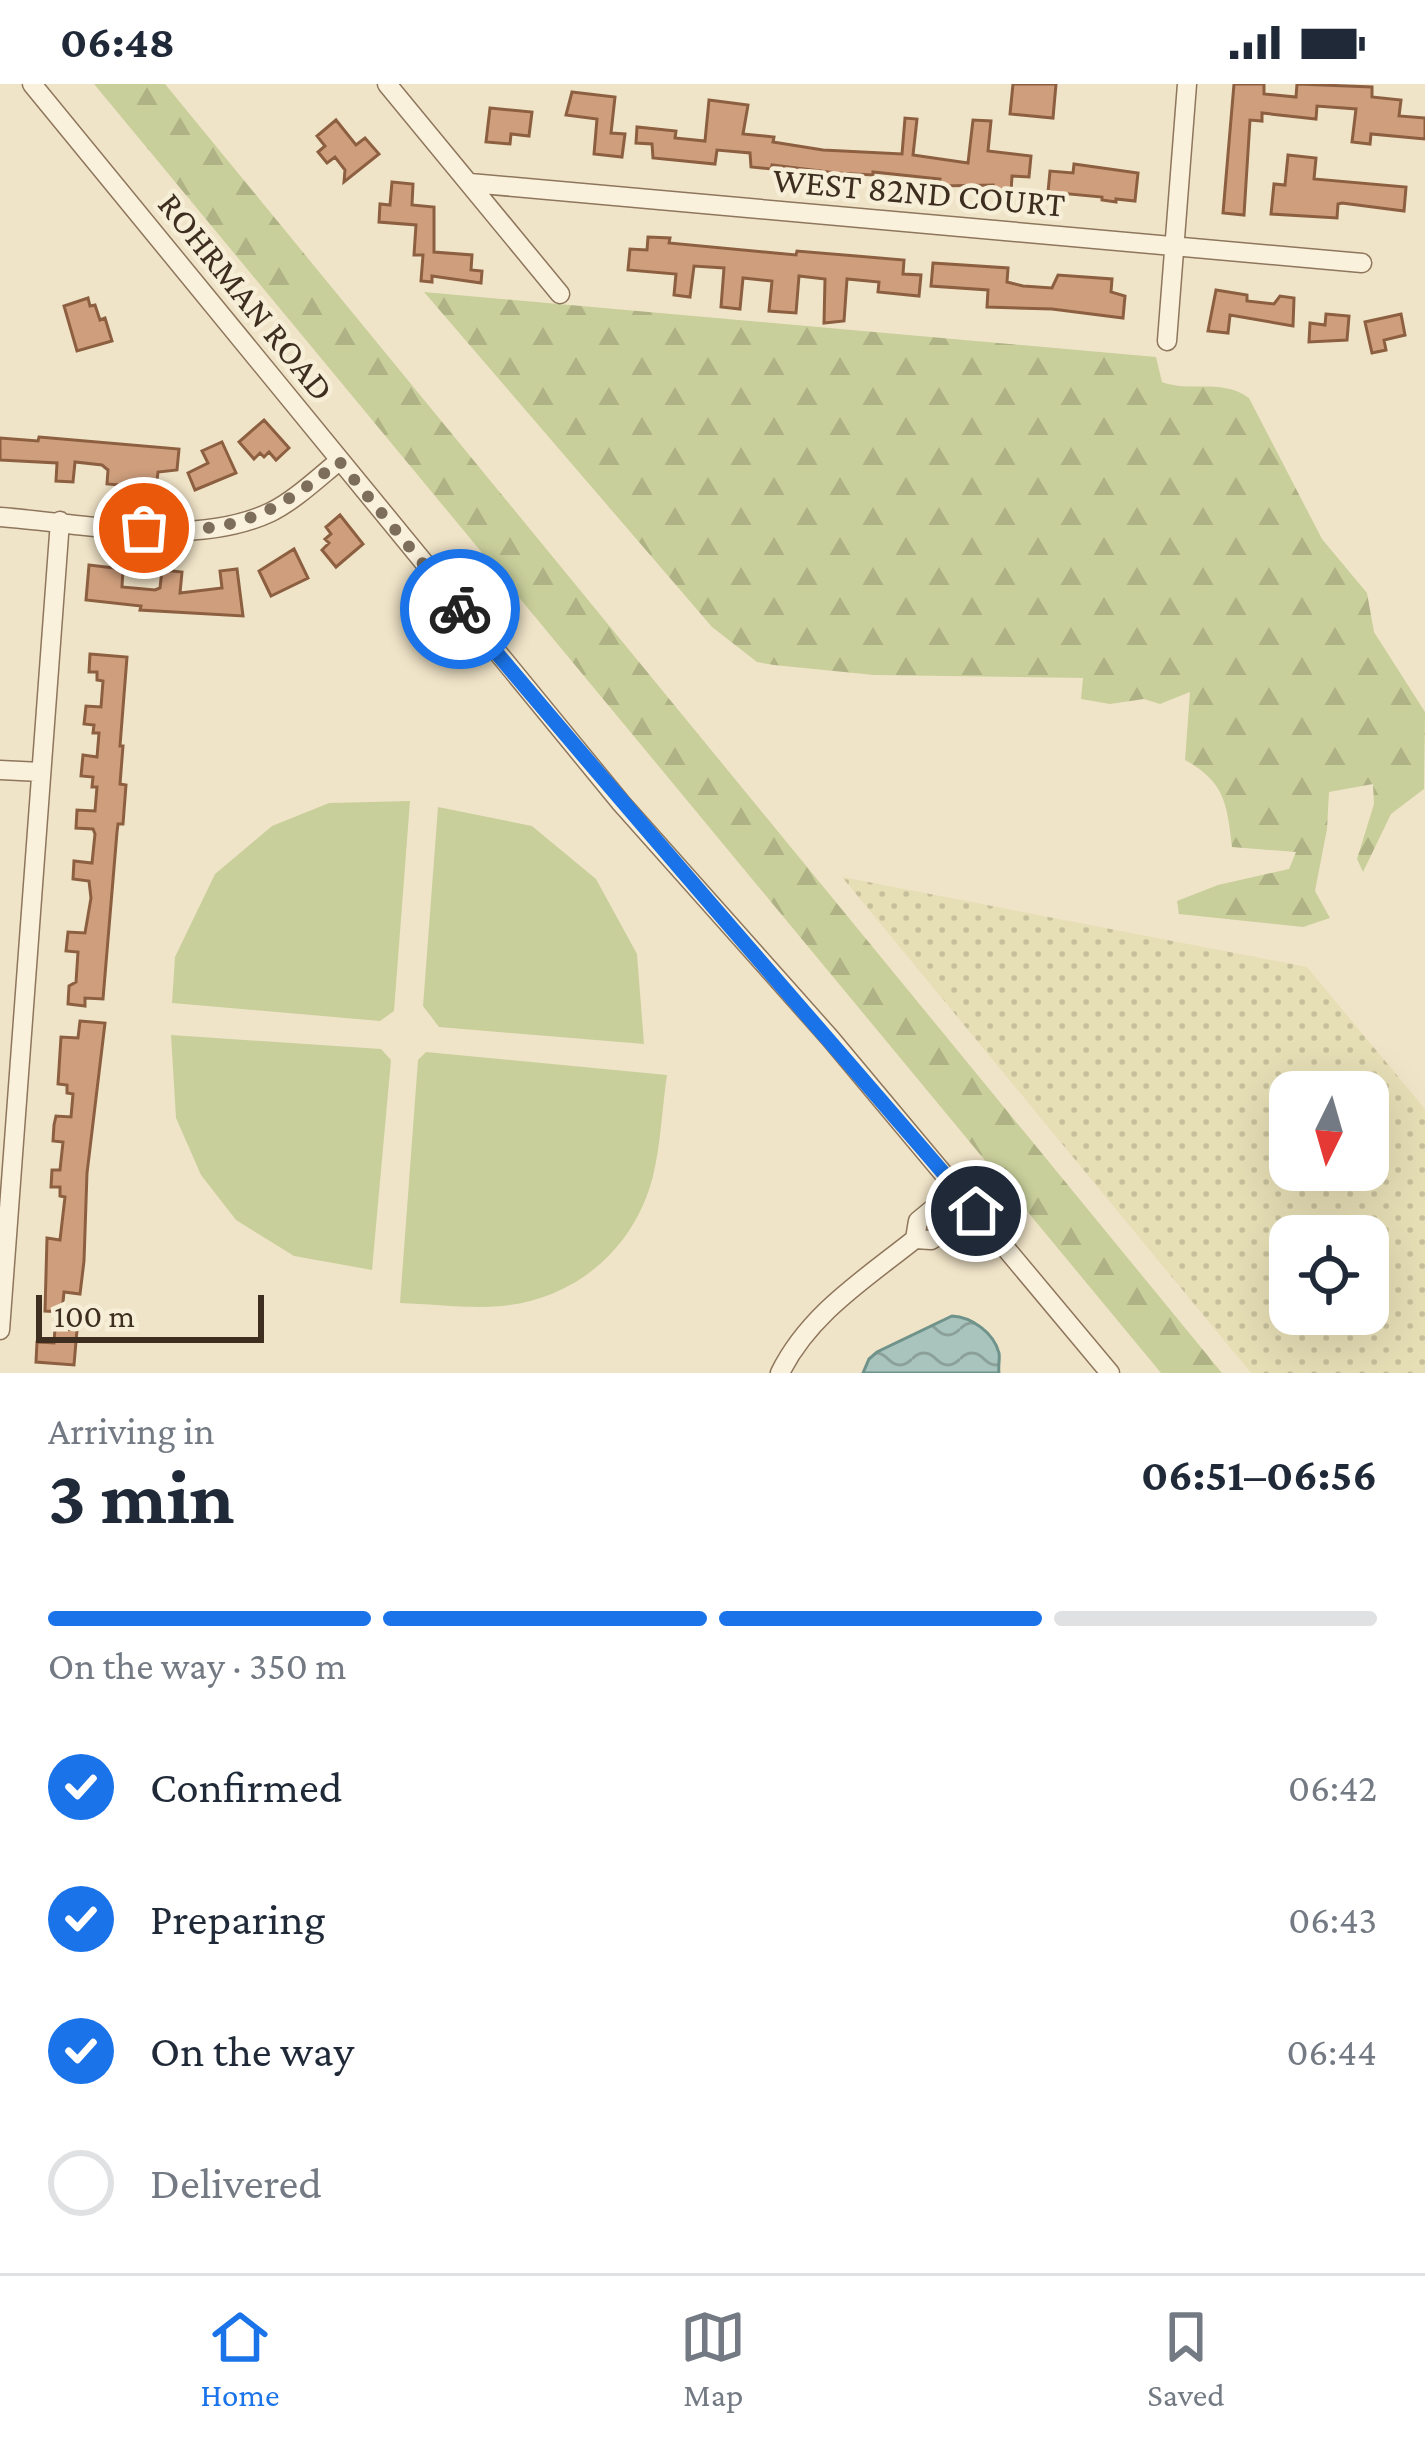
<!DOCTYPE html>
<meta charset="utf-8">
<style>
body{margin:0;font-family:"Crimson Pro",serif;background:#f2f2f3;color:#1f2937;height:100vh;display:flex;flex-direction:column;font-size:45px;white-space:nowrap}
*{box-sizing:border-box;margin:0}
p{font-size:39px;color:#747a83}
.icon{flex:none;width:66px;height:66px;fill:none;stroke:currentColor;stroke-width:2;stroke-linecap:round;stroke-linejoin:round}
.map{position:relative;height:1289px;overflow:hidden}
.sheet{display:flex;flex-direction:column;background:#fff;flex:1}
.sheet>*{flex:none}
.needle{width:78px;rotate:185deg}
.buttons{position:absolute;left:1269px;top:987px;display:grid;gap:24px}
.buttons a{display:grid;place-items:center;width:120px;height:120px;border-radius:24px;background:#fff;box-shadow:0 12px 48px #0002;font-size:60px}
.scale{position:absolute;left:36px;bottom:30px;width:228px;box-sizing:border-box;padding-left:12px;border:6px solid #3d2e20;border-top:0;font-size:33px;line-height:42px;white-space:nowrap;color:#3d2e20;-webkit-text-stroke:9px #f7eed8;paint-order:stroke}
.pin{position:absolute;display:grid;place-items:center;width:102px;height:102px;color:#fff;margin:-51px;border:6px solid #fff;border-radius:50%;box-shadow:0 3px 12px #0007}
.courier{position:absolute;display:grid;place-items:center;width:120px;height:120px;margin:-60px;border:9px solid #1a73e8;border-radius:50%;background:#fff;color:#222;box-shadow:0 3px 15px #0007}
.summary em{font-style:normal;font-weight:700}
.summary div{display:flex;flex-direction:column-reverse}
.summary{display:flex;align-items:center;justify-content:space-between;height:204px;padding:0 48px}
h1{font-size:78px;font-weight:700;line-height:90px}
.bar{display:grid;grid-template-columns:repeat(4,1fr);gap:18px 12px;align-content:center;height:144px;padding:0 48px}
.bar i{height:15px;border-radius:9px;background:#e0e1e3}
.bar .on{background:#1a73e8}
.bar p{grid-column:span 4}
ol{padding:0 48px;list-style:none}
li{display:flex;align-items:center;gap:36px;height:132px}
li p{margin-inline-start:auto}
li .icon{padding:12px;border-radius:50%;background:#1a73e8;color:#fff;stroke-width:4}
li:last-child{color:#747a83}
li i{width:66px;height:66px;border:6px solid #e0e1e3;border-radius:50%}
.status{display:flex;justify-content:space-between;align-items:center;height:84px;padding:0 60px;background:#fff;direction:ltr}
.status svg{height:33px;fill:currentColor}
.tab-bar{display:flex;justify-content:space-around;align-items:center;height:168px;border-top:3px solid #e0e1e3;background:#fff;font-size:33px;color:#747a83}
.tab-bar a{display:grid;justify-items:center;gap:6px}
.tab-bar .on{color:#1a73e8}
.map>svg:first-child{display:block}
.farmland{fill:url(#farmland-dots);fill-rule:evenodd}
.forest{fill:url(#forest-firs)}
.park{fill:#c9cf9b}
.water{fill:url(#water-waves);stroke:#6f938a;stroke-width:3}
.building{fill:#cf9f7d;stroke:#8d5f41;stroke-width:3}
.lines{fill:none;stroke-linecap:round;stroke-linejoin:round}
.minor-casing{stroke:#8d765c;stroke-width:21}
.minor{stroke:#faf1dc;stroke-width:18}
.done{stroke:#7c6e5b;stroke-width:12;stroke-dasharray:0 21.6}
.route{stroke:#1a73e8;stroke-width:15}
.labels{text-anchor:middle;stroke-width:9;stroke-linejoin:round;paint-order:stroke}
.street-label{font-size:36px;fill:#3d2e20;stroke:#f7eed8}
</style>
<div class="status"><b>06:48</b><svg viewBox="0 0 49 12"><path d="M0 12V9h3v3zM5 12V6h3v6zM10 12V3h3v9zM15 12V0h3v12zM26 1h20v11H26zM47 4h2v5h-2z"/></svg></div>
<div class="map">
<svg width="1425" height="1289" viewBox="0 0 1425 1289">
<defs>
<pattern id="farmland-dots" width="8" height="8" patternUnits="userSpaceOnUse" patternTransform="scale(3)"><rect width="8" height="8" fill="#e6deb5"/><path d="M2 2h.1M6 6h.1" fill="none" stroke="#c6bf9b" stroke-width="1.8" stroke-linecap="round"/></pattern>
<pattern id="forest-firs" width="22" height="20" patternUnits="userSpaceOnUse" patternTransform="scale(3)"><rect width="22" height="20" fill="#c9cf9b"/><path d="M5 1l3.5 6h-7zM16 11l3.5 6h-7z" fill="#aeb285"/></pattern>
<pattern id="water-waves" width="16" height="10" patternUnits="userSpaceOnUse" patternTransform="scale(3)"><rect width="16" height="10" fill="#a9c4bc"/><path d="M0 5q4-4 8 0t8 0" fill="none" stroke="#8ba098"/></pattern>
</defs>
<rect width="100%" height="100%" fill="#f0e4c8"/>
<path class="farmland" d="M 842,793 L 1307,883 L 1425,1025 L 1425,1289 L 1251,1289 ZM 1290,1008 L 1368,1008 L 1368,1086 L 1290,1086 ZM 1290,1152 L 1368,1152 L 1368,1230 L 1290,1230 Z"/>
<path class="forest" d="M 94,0 L 165,0 L 1222,1289 L 1161,1289 Z
M 424,208 L 1156,273 L 1162,298 C 1191,309 1221,294 1249,314 L 1322,455 L 1367,509 L 1374,548 L 1425,628 L 1424,705 L 1391,730 L 1363,788 L 1357,775 L 1374,720 L 1373,700 L 1329,708 L 1327,745 L 1315,807 L 1330,834 L 1303,843 L 1179,830 L 1177,817 L 1218,801 L 1289,785 L 1296,768 L 1232,763 C 1227,720 1225,698 1185,676 L 1190,608 L 1160,620 L 1144,615 L 1110,620 L 1081,615 L 1083,594 L 874,591 L 774,581 L 757,578 L 712,543 Z"/>
<path class="park" d="M 410,717 L 394,927 L 380,937 L 172,919 L 175,873 L 215,790 L 272,742 L 329,719 Z
M 438,723 L 532,742 L 596,795 L 637,870 L 644,960 L 439,943 L 423,922 Z
M 171,951 L 381,965 L 391,976 L 372,1186 L 294,1172 L 236,1136 L 201,1091 L 176,1034 Z
M 426,968 L 667,991 C 662,1024 661,1060 653,1092 C 635,1164 576,1215 502,1222 C 469,1225 433,1220 400,1219 L 418,976 Z"/>
<path class="water" d="M 952,1232 C 972,1233 994,1249 999,1269 C 1000,1275 998,1282 999,1289 L 863,1289 L 869,1275 L 877,1268 Z"/>
<path class="building" d="M 1013,0 L 1056,0 L 1053,34 L 1010,30 Z
M 1234,0 L 1264,0 L 1264,10 L 1296,13 L 1297,0 L 1372,3 L 1372,13 L 1401,16 L 1399,32 L 1425,34 L 1425,55 L 1371,50 L 1370,60 L 1352,58 L 1356,25 L 1317,22 L 1316,35 L 1262,29 L 1262,37 L 1250,36 L 1244,131 L 1223,129 Z
M 572,8 L 615,13 L 611,49 L 625,50 L 622,73 L 594,70 L 597,35 L 566,31 Z
M 709,16 L 748,21 L 743,50 L 774,53 L 773,58 L 823,66 L 902,70 L 905,34 L 917,35 L 913,71 L 968,79 L 973,36 L 991,37 L 988,67 L 1031,72 L 1029,93 L 1012,92 L 1011,108 L 1002,107 L 992,107 L 993,101 L 939,102 L 940,95 L 873,88 L 873,91 L 836,89 L 772,81 L 771,85 L 751,83 L 750,69 L 717,66 L 715,80 L 653,74 L 652,60 L 636,59 L 637,43 L 676,47 L 675,54 L 705,57 Z
M 490,24 L 532,28 L 529,52 L 511,50 L 510,60 L 486,58 Z
M 336,36 L 356,61 L 365,54 L 379,70 L 344,98 L 345,86 L 335,73 L 327,79 L 318,68 L 325,62 L 317,52 Z
M 1288,71 L 1316,74 L 1314,95 L 1406,103 L 1404,127 L 1342,119 L 1338,120 L 1337,134 L 1271,130 L 1274,100 L 1285,101 Z
M 1074,80 L 1138,89 L 1135,117 L 1116,115 L 1116,118 L 1102,116 L 1102,113 L 1048,108 L 1050,87 L 1073,89 Z
M 392,98 L 413,100 L 412,121 L 434,123 L 434,168 L 472,171 L 471,186 L 482,187 L 481,199 L 432,192 L 432,198 L 421,197 L 423,171 L 414,171 L 416,141 L 379,138 L 380,120 L 390,121 Z
M 648,153 L 670,154 L 669,159 L 796,171 L 797,167 L 904,176 L 903,190 L 921,191 L 919,212 L 878,208 L 879,198 L 847,195 L 844,237 L 824,239 L 825,195 L 799,192 L 796,229 L 769,227 L 772,197 L 743,194 L 740,225 L 721,223 L 724,184 L 694,182 L 690,213 L 674,211 L 676,190 L 628,186 L 630,165 L 647,166 Z
M 933,179 L 1008,184 L 1007,198 L 1023,202 L 1052,204 L 1058,191 L 1112,195 L 1111,208 L 1125,212 L 1123,234 L 1052,225 L 987,223 L 988,206 L 931,202 Z
M 1216,206 L 1247,211 L 1247,217 L 1274,220 L 1280,212 L 1294,214 L 1293,242 L 1230,231 L 1228,249 L 1208,247 Z
M 88,214 L 90,222 L 95,221 L 100,236 L 105,234 L 112,257 L 77,267 L 64,222 Z
M 1326,230 L 1349,232 L 1347,256 L 1309,258 L 1310,239 L 1325,241 Z
M 1401,230 L 1405,251 L 1384,256 L 1386,266 L 1372,269 L 1365,238 Z
M 264,336 L 289,364 L 276,376 L 269,368 L 264,373 L 260,369 L 254,375 L 239,358 Z
M 39,353 L 179,365 L 177,386 L 158,388 L 156,404 L 107,400 L 108,386 L 102,381 L 75,378 L 73,398 L 56,397 L 57,379 L 0,376 L 0,354 L 38,357 Z
M 222,358 L 236,389 L 195,406 L 188,389 L 208,379 L 202,367 Z
M 340,431 L 363,460 L 336,483 L 322,466 L 329,459 L 325,455 L 331,450 L 326,443 Z
M 294,465 L 308,494 L 271,512 L 259,487 Z
M 89,481 L 123,485 L 122,503 L 155,506 L 160,504 L 162,486 L 182,488 L 180,509 L 222,504 L 220,487 L 237,485 L 243,532 L 140,526 L 141,522 L 86,516 Z
M 90,570 L 127,573 L 120,662 L 123,662 L 120,700 L 126,701 L 123,740 L 118,740 L 117,748 L 103,915 L 85,914 L 85,922 L 68,920 L 69,902 L 76,898 L 78,868 L 66,867 L 68,848 L 85,849 L 91,814 L 89,797 L 73,795 L 74,777 L 92,779 L 95,750 L 93,745 L 76,744 L 77,726 L 95,727 L 97,703 L 92,703 L 93,693 L 81,692 L 83,671 L 97,673 L 99,649 L 93,649 L 94,641 L 84,640 L 86,622 L 101,623 L 103,597 L 97,596 L 97,588 L 89,588 Z
M 80,937 L 105,939 L 87,1089 L 84,1177 L 80,1210 L 64,1208 L 62,1228 L 45,1227 L 47,1154 L 60,1156 L 65,1113 L 60,1112 L 60,1103 L 51,1103 L 52,1086 L 60,1086 L 63,1058 L 53,1057 L 54,1041 L 56,1032 L 71,1033 L 73,1010 L 67,1009 L 67,1001 L 58,1000 L 61,953 L 78,954 Z
M 55,1244 L 77,1246 L 74,1281 L 36,1278 L 37,1258 L 54,1259 Z"/>
<g class="lines">
<defs>
<path id="minor" d="M 32,0 L 621,719 L 830,954 L 1110,1289
M 387,0 L 560,210
M 470,99 L 1362,179
M 1167,257 L 1187,0
M 0,433 C 83,439 193,465 271,428 C 295,416 318,394 339,377
M 0,686 L 41,688
M 915,1155 L 918,1137 L 957,1105
M 0,1246 L 60,437
M 780,1289 C 809,1230 865,1195 915,1155 L 931,1156 L 976,1128"/>
</defs>
<use href="#minor" class="minor-casing"/>
<use href="#minor" class="minor"/>
</g>
<g class="lines">
<path class="done" d="M 144,444 C 229,452 274,432 339,377 L 460,525"/>
<path class="route" d="M 460,525 C 629,729 804,926 976,1127"/>
</g>
<g class="labels">
<g class="street-label">
<text transform="translate(919 107) rotate(5)" y="13">WEST 82ND COURT</text>
<text transform="translate(247 212) rotate(51)" y="13">ROHRMAN ROAD</text>
</g>
</g>
</svg>
<div class="buttons">
<a><svg class="needle" viewBox="-14 -14 28 28"><path d="M0-13l5 13h-10z" fill="#e53935"/><path d="M0 13l5-13h-10z" fill="#747a83"/></svg></a>
<a><svg class="icon" aria-label="locate" viewBox="0 0 24 24"><circle cx="12" cy="12" r="6"/><path d="M12 2v4M12 18v4M2 12h4M18 12h4"/></svg></a>
</div>
<div class="scale">100 m</div>
<div class="pin" style="left:144px;top:444px;background:#ea580c"><svg class="icon" aria-label="bag" viewBox="0 0 24 24"><path d="M5 8h14l-1 12H6zM9 8a3 3 0 0 1 6 0"/></svg></div>
<div class="pin" style="left:976px;top:1127px;background:#1f2937"><svg class="icon" aria-label="home" viewBox="0 0 24 24"><path d="M3 11l9-7 9 7M6 9v11h12V9"/></svg></div>
<div class="courier" style="left:460px;top:525px"><svg class="icon" aria-label="bike" viewBox="0 0 24 24"><circle cx="6" cy="16" r="4"/><circle cx="18" cy="16" r="4"/><path d="M6 16l4-8h5l3 8M10 8l3 8H6M13 5h3"/></svg></div>
</div>
<section class="sheet">
<div class="summary"><div><h1>3 min</h1><p>Arriving in</p></div><em>06:51–06:56</em></div>
<div class="bar"><i class="on"></i><i class="on"></i><i class="on"></i><i></i><p>On the way · 350 m</p></div>
<ol>
<li><svg class="icon" aria-label="check" viewBox="0 0 24 24"><path d="M5 12l5 5 9-10"/></svg>Confirmed<p>06:42</p></li>
<li><svg class="icon" aria-label="check" viewBox="0 0 24 24"><path d="M5 12l5 5 9-10"/></svg>Preparing<p>06:43</p></li>
<li><svg class="icon" aria-label="check" viewBox="0 0 24 24"><path d="M5 12l5 5 9-10"/></svg>On the way<p>06:44</p></li>
<li><i></i>Delivered</li>
</ol>
</section>
<nav class="tab-bar">
<a class="on"><svg class="icon" aria-label="home" viewBox="0 0 24 24"><path d="M3 11l9-7 9 7M6 9v11h12V9"/></svg>Home</a>
<a><svg class="icon" aria-label="map" viewBox="0 0 24 24"><path d="M3 6l6-2 6 2 6-2v14l-6 2-6-2-6 2zM9 4v14M15 6v14"/></svg>Map</a>
<a><svg class="icon" aria-label="saved" viewBox="0 0 24 24"><path d="M7 4h10v16l-5-4-5 4z"/></svg>Saved</a>
</nav>
